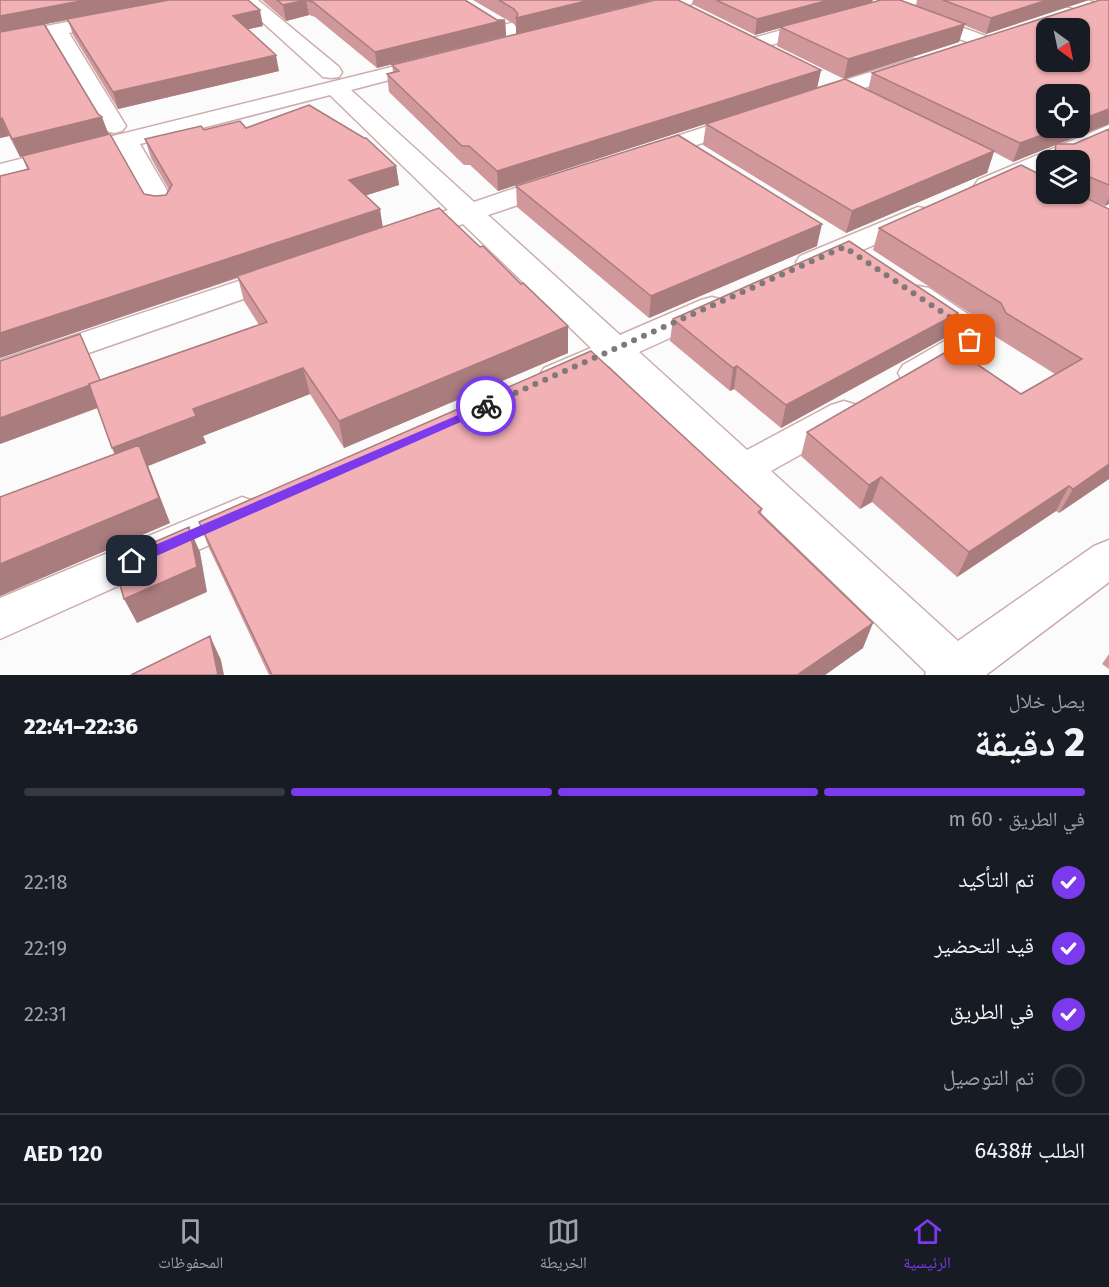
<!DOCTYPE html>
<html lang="ar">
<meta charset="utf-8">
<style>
body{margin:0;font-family:"Fira Sans","Noto Naskh Arabic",sans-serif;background:#20242c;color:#f1f3f6;direction:rtl;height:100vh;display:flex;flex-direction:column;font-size:22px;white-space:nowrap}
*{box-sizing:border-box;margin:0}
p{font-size:20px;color:#9ea1a6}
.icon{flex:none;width:33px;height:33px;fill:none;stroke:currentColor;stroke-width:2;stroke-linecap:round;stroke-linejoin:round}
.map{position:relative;height:675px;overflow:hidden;direction:ltr}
.panel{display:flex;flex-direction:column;background:#171b24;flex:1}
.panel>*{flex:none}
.needle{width:39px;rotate:147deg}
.controls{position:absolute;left:1036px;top:18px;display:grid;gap:12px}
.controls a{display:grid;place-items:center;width:54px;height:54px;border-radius:12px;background:#171b24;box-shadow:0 2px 4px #0004;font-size:30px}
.pin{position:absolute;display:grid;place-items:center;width:51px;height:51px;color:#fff;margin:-26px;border-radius:12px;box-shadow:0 3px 9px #0006}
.courier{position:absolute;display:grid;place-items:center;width:60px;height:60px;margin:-30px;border:4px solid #7c3aed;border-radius:50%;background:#fff;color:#222;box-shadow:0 2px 8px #0007}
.headline em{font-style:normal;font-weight:800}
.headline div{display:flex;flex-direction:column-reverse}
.headline{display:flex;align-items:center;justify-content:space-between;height:102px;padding:0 24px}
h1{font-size:39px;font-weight:800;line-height:45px}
.bar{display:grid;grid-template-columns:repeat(4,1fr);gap:9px 6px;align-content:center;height:72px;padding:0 24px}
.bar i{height:8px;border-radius:4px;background:#363941}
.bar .active{background:#7c3aed}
.bar p{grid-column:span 4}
.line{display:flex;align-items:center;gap:15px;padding:0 24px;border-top:2px solid #363941}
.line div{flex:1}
ol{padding:0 24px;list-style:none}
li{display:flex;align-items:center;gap:18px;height:66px}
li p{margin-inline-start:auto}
li .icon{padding:6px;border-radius:50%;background:#7c3aed;color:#fff;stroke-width:4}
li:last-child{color:#9ea1a6}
li i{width:33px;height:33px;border:3px solid #363941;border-radius:50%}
.tabs{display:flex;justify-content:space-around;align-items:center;height:84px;border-top:2px solid #363941;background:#171b24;font-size:16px;color:#9ea1a6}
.tabs a{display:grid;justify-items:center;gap:3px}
.tabs .active{color:#7c3aed}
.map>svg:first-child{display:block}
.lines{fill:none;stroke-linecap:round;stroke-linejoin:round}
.minor-casing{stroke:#cdadae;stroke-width:3}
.minor{fill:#fff;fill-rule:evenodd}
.wall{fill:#d0989b;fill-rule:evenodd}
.shaded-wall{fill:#a97c7e}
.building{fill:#f2b1b4;stroke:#a97c7e;stroke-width:1.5;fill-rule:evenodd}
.route{fill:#7c3aed}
.done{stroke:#817879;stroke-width:6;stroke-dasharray:0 10.8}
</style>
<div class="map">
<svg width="1109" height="675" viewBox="0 0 1109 675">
<rect width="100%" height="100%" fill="#fbfbfb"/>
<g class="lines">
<defs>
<path id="minor" d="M 238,0 L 258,0 L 339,67 L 342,72 L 339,77 L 331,78 L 323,77 Z
M 662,0 L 694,0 L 692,4 L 636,18 L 629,16 L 626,12 L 629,8 Z
M 889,0 L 919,0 L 917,4 L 760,48 L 746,48 L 743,44 L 746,40 Z
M 1059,0 L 1087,0 L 1109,7 L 1109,19 L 1061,4 Z
M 560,11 L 567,13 L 570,17 L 567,21 L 461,47 L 454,45 L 451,41 L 454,37 Z
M 920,12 L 991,38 L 994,42 L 991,46 L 984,48 L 913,22 L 910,18 L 913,14 Z
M 113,13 L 120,15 L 123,19 L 120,23 L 69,33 L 126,126 L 122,131 L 114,133 L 106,131 L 102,126 L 51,37 L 0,47 L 0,35 Z
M 432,57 L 439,59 L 443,63 L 439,67 L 351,90 L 474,202 L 551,176 L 560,174 L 569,176 L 573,182 L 569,188 L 488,215 L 620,335 L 701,300 L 712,297 L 723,300 L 728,307 L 723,314 L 639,352 L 747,450 L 831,405 L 844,401 L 857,405 L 862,414 L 857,423 L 771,471 L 958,641 L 1094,546 L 1109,540 L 1109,582 L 986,675 L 925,675 L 926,672 L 609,366 C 589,375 567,391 544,384 L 539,376 L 544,368 L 591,348 L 463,224 L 407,242 L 397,239 L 393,233 L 397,227 L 448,210 L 330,95 L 140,144 L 176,206 L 172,212 L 162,214 L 152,212 L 118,150 L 0,180 L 0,164 Z
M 913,59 L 921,60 L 924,65 L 921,70 L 811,105 L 803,103 L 800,98 L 803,93 Z
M 748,113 L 756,115 L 760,120 L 756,125 L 643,163 L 634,160 L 630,155 L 634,150 Z
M 1109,125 L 1109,141 L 1066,160 L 1047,160 L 1047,169 C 1027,178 1000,197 978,192 L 974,186 L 978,180 Z
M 918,207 L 928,209 L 932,215 L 928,221 L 822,268 L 811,271 L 800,268 L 796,262 L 800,256 Z
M 284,266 L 295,269 L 299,275 L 295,281 L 0,384 L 0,360 Z
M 918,286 L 929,288 L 990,329 L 994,336 L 990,343 L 927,381 L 915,385 L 903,381 L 898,373 L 903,365 L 955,335 L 907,302 L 902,295 L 907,288 Z
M 242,497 L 256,502 L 262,513 L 256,524 L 0,639 L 0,598 Z"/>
</defs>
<use href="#minor" class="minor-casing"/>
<use href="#minor" class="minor"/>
</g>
<path class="wall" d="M 0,0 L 263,26 L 248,29 L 279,71 L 118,109 L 73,35 L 68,20 L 45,24 L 144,194 L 155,196 L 166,195 L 169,190 L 151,158 L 145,139 L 204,130 L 246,128 L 396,166 L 399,185 L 366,195 L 383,227 L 480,247 L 568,326 L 568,353 L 344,448 L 310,394 L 203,436 L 206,443 L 148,466 L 170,523 L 0,596 L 0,497 L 115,454 L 98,408 L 0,444 L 100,380 L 259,325 L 244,301 L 238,278 L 0,358 L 0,176 L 27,169 L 22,156 L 20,157 L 9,136 L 0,138 Z
M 262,0 L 465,0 L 497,20 L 505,20 L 506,36 L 377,68 L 315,17 L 309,15 L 286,21 Z
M 473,0 L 652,0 L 516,34 L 516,27 L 514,24 Z
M 693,0 L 873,0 L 871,3 L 916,6 L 917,0 L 1089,0 L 986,34 L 964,25 L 959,42 L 844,79 L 777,46 L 780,28 L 755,35 L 692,4 Z
M 392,65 L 821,70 L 817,88 L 498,191 L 470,165 L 464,165 L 389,92 L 387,74 L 393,72 Z
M 872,73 L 1109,124 L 1058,144 L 1074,144 L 1109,129 L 1109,204 L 1105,206 L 1085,197 L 1109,479 L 1059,513 L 1056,511 L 957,577 L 872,502 L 860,509 L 801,456 L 807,432 L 1021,394 L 1055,374 L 996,337 L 991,327 L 873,250 L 879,228 L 1040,174 L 1047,157 L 1053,154 L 1056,144 L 1013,162 L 994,152 L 987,173 L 846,233 L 703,145 L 706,124 L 868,90 ZM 1047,160 L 1080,160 L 1080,194 L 1047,194 Z
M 516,186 L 817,246 L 649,318 L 517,207 Z
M 958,313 L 950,335 L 781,428 L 734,389 L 730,391 L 670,341 L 673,319 Z
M 762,509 L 761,515 L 863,648 L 825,675 L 269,675 L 209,548 L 199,522 Z
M 1109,654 L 1109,669 L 1102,664 Z"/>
<path class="shaded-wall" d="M 86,0 L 169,0 L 0,33 L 0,16 Z
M 306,0 L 309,15 L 286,21 L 283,5 Z
M 590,0 L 652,0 L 516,34 L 516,18 Z
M 829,0 L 873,0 L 871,3 L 755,35 L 757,19 Z
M 1047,0 L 1089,0 L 986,34 L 991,18 Z
M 260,10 L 263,26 L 237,32 L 233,16 Z
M 505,20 L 506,36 L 377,68 L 375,52 Z
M 965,24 L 959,42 L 844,79 L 848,59 Z
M 276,55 L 279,71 L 118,109 L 113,92 Z
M 821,70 L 817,88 L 498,191 L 497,171 Z
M 1109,109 L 1109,124 L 1013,162 L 1020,143 L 1061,128 L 1080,128 L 1080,120 Z
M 102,117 L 109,135 L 20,157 L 12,139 Z
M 2,118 L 9,136 L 0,138 L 0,119 Z
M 994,151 L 987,173 L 846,233 L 852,211 Z
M 396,166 L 399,185 L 352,200 L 349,180 Z
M 1109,198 L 1109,204 L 1105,206 Z
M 380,209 L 383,228 L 0,358 L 0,333 Z
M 822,224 L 817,246 L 649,318 L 651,296 Z
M 958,313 L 950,335 L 781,428 L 786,405 Z
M 568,326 L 568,353 L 344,448 L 339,421 Z
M 737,366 L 734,389 L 730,391 L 733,368 Z
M 303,368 L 310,394 L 203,436 L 206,443 L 148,466 L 170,523 L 0,596 L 0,564 L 124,475 L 112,448 L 193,409 Z
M 101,381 L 110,403 L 0,444 L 0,418 Z
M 1109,464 L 1109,479 L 1059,513 L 1073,489 Z
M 881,477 L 872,502 L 860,509 L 869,485 Z
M 1069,486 L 1056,511 L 957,577 L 969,552 Z
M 189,527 L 200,552 L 207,592 L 137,623 L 124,599 Z
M 873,623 L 863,648 L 825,675 L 797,675 Z
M 210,636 L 221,660 L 224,675 L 218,675 Z"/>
<path class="building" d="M 0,0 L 86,0 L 0,16 Z
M 169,0 L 248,0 L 260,10 L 233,16 L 276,55 L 113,92 L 67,19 Z
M 277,0 L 465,0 L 497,20 L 505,20 L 375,52 L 313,2 L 306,0 L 283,5 Z
M 499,0 L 590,0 L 516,18 L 518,14 L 514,9 Z
M 655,0 L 678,0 L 821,70 L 497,171 L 469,146 L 462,146 L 387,74 L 399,71 L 392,65 Z
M 716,0 L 829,0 L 757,19 Z
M 881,0 L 900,0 L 965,24 L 848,59 L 780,27 Z
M 943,0 L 1047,0 L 991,18 Z
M 1100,0 L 1109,0 L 1109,109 L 1080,120 L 1080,94 L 1047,94 L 1047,128 L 1061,128 L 1020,143 L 872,73 ZM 1047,28 L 1080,28 L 1080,62 L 1047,62 Z
M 44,24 L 98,114 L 102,117 L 12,139 L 2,118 L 0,119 L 0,32 Z
M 845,79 L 994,151 L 852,211 L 706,124 Z
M 309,105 L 364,138 L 366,138 L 396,166 L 349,180 L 380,209 L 0,333 L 0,176 L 29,169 L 22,156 L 110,134 L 144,194 L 155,196 L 166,195 L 172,185 L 145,139 L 201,126 L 204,130 L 240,121 L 246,128 Z
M 1109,129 L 1109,185 L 1080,173 L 1080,160 L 1053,160 L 1047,157 L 1055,153 L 1056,144 L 1074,144 Z
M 678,135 L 822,224 L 651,296 L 516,186 Z
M 1021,165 L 1047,178 L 1047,194 L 1078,194 L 1109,209 L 1109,464 L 1073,489 L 1069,486 L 969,552 L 881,477 L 869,485 L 807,432 L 953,348 L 1021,394 L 1082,359 L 1006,313 L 1001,303 L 879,228 Z
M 439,208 L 480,247 L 483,246 L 521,284 L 523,283 L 568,326 L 339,421 L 303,368 L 193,409 L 196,416 L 112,448 L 89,384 L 267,322 L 237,276 Z
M 849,241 L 958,313 L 786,405 L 737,366 L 733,368 L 673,319 Z
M 80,334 L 100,380 L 89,384 L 90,385 L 0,418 L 0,361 Z
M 591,351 L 762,509 L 758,512 L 873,623 L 797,675 L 272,675 L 199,522 Z
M 139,445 L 159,498 L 0,564 L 0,497 Z
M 189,527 L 197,567 L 124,599 L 113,560 Z
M 210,636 L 218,675 L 131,675 Z"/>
<path class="route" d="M 486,403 L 490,404 L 490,409 L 136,565 L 127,565 L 125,561 L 127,557 Z"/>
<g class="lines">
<path class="done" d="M 486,406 L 844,247 L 978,336 L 970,340"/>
</g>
</svg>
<div class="controls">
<a><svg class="needle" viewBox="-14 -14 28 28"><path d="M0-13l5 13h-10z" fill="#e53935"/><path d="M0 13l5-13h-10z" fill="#9ea1a6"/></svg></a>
<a><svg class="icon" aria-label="locate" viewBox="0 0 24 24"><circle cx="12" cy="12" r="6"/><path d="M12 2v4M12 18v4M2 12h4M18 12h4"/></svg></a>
<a><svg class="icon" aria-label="layers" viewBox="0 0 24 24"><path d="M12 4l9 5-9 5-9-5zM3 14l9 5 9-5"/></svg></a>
</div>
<div class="pin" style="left:970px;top:340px;background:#ea580c"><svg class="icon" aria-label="bag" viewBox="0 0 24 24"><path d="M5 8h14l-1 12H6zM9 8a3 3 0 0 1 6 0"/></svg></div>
<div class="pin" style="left:132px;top:561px;background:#1f2937"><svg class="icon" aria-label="home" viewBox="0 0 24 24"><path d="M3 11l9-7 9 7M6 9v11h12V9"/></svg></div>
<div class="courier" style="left:486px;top:406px"><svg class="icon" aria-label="bike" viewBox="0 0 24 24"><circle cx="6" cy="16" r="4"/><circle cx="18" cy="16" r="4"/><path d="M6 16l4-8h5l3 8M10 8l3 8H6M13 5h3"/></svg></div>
</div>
<section class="panel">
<div class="headline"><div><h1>2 دقيقة</h1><p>يصل خلال</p></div><em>22:36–22:41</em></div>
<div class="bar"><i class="active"></i><i class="active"></i><i class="active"></i><i></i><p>في الطريق · 60 m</p></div>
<ol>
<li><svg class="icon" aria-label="check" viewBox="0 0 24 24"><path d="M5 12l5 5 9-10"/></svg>تم التأكيد<p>22:18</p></li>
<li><svg class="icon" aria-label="check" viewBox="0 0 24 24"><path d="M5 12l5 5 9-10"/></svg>قيد التحضير<p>22:19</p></li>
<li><svg class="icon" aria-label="check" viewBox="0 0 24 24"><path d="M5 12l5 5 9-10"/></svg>في الطريق<p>22:31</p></li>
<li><i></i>تم التوصيل</li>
</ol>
<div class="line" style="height:78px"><div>الطلب #6438</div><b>AED 120</b></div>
</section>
<nav class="tabs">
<a class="active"><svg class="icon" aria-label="home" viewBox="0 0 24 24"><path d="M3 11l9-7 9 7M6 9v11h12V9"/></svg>الرئيسية</a>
<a><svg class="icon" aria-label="map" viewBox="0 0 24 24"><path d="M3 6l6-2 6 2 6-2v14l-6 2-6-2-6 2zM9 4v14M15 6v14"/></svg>الخريطة</a>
<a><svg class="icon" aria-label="saved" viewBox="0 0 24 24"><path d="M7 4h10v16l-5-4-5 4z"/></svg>المحفوظات</a>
</nav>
